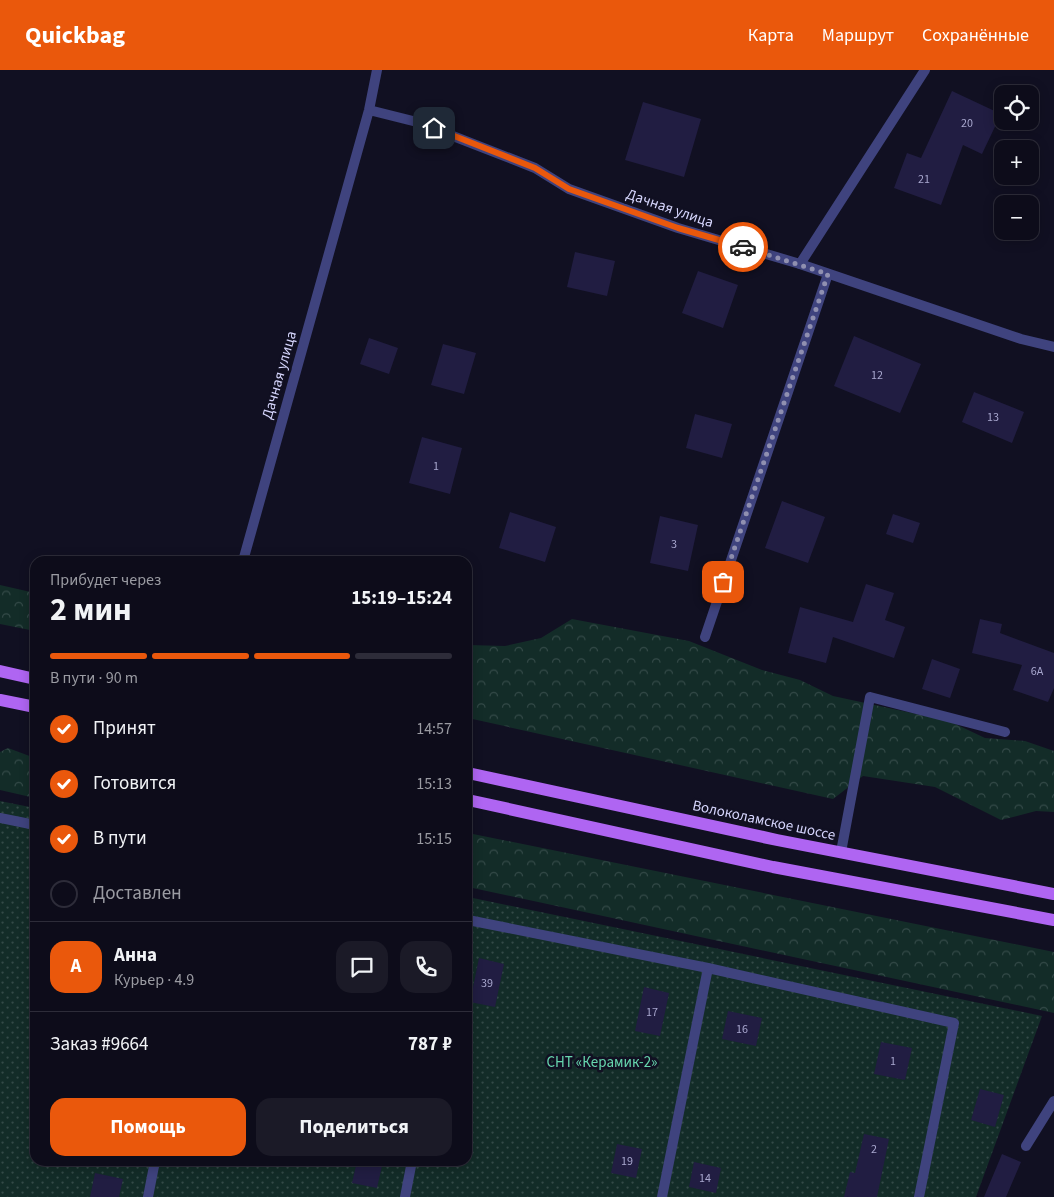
<!DOCTYPE html>
<html lang="ru">
<meta charset="utf-8">
<style>
body{margin:0;font-family:"Source Sans 3",sans-serif;background:#1b1a27;color:#f1f3f6;height:100vh;display:flex;flex-direction:column;font-size:19px;white-space:nowrap}
*{box-sizing:border-box;margin:0}
p{font-size:16px;color:#9a9ba2}
.icon{flex:none;width:28px;height:28px;fill:none;stroke:currentColor;stroke-width:2;stroke-linecap:round;stroke-linejoin:round}
.map{position:relative;flex:1;overflow:hidden}
.drawer{position:absolute;left:30px;top:486px;width:442px;height:610px;display:flex;flex-direction:column;background:#0d0c1a;border-radius:15px;box-shadow:0 2px 12px #0003,0 0 0 1px #2d2c39}
.drawer>*{flex:none}
.buttons{position:absolute;left:994px;top:15px;display:grid;gap:10px}
.buttons a{display:grid;place-items:center;width:45px;height:45px;border-radius:10px;background:#0d0c1a;box-shadow:0 2px 12px #0003,0 0 0 1px #2d2c39;font-size:25px}
.pin{position:absolute;display:grid;place-items:center;width:42px;height:42px;color:#fff;margin:-21px;border-radius:10px;box-shadow:0 2px 8px #0006}
.courier{position:absolute;display:grid;place-items:center;width:50px;height:50px;margin:-25px;border:4px solid #ea580c;border-radius:50%;background:#fff;color:#222;box-shadow:0 1px 6px #0007}
.overview em{font-style:normal;font-weight:700}
.overview div{display:flex;flex-direction:column-reverse}
.overview{display:flex;align-items:center;justify-content:space-between;height:85px;padding:0 20px}
h1{font-size:32px;font-weight:700;line-height:38px}
.bar{display:grid;grid-template-columns:repeat(4,1fr);gap:8px 5px;align-content:center;height:60px;padding:0 20px}
.bar i{height:6px;border-radius:4px;background:#2d2c39}
.bar .active{background:#ea580c}
.bar p{grid-column:span 4}
.line{display:flex;align-items:center;gap:12px;padding:0 20px;border-top:1px solid #2d2c39}
.line div{flex:1}
.round{display:grid;place-items:center;flex:none;width:52px;height:52px;border-radius:15px;background:#1b1a27}
ol{padding:0 20px;list-style:none}
li{display:flex;align-items:center;gap:15px;height:55px}
li p{margin-inline-start:auto}
li .icon{padding:5px;border-radius:50%;background:#ea580c;color:#fff;stroke-width:4}
li:last-child{color:#9a9ba2}
li i{width:28px;height:28px;border:2px solid #2d2c39;border-radius:50%}
.primary-button{display:flex;gap:10px;margin-top:auto;padding:10px 20px}
.primary-button a{flex:1;height:58px;border-radius:15px;background:#ea580c;color:#fff;font-size:20px;font-weight:700;line-height:58px;text-align:center}
.primary-button a+a{background:#1b1a27;color:#f1f3f6}
header{display:flex;align-items:center;gap:30px;box-sizing:border-box;height:70px;padding:0 25px;background:#ea580c;color:#fff}
header strong{font-size:24px}
nav{display:flex;gap:28px;margin-inline-start:auto;font-size:18px}
.map>svg:first-child{display:block}
.grass{fill:url(#grass-dots)}
.forest{fill:url(#forest-crowns)}
.building{fill:#211d42}
.lines{fill:none;stroke-linecap:round;stroke-linejoin:round}
.lane{stroke:#3f437e;stroke-width:10}
.street{stroke:#3f437e;stroke-width:10}
.primary{stroke:#af65f2;stroke-width:12}
.done{stroke:#9090b0;stroke-width:5;stroke-dasharray:0 9}
.route{stroke:#ea580c;stroke-width:6}
.labels{text-anchor:middle;stroke-width:5;stroke-linejoin:round;paint-order:stroke}
.number-label{font-size:12px;fill:#a8a7ce}
.street-label{font-size:15px;fill:#d5d5fc;stroke:#111022}
.park-label{font-size:15px;fill:#67d6ae;stroke:#111022}
</style>
<header>
<strong>Quickbag</strong>
<nav><a>Карта</a><a>Маршрут</a><a>Сохранённые</a></nav>
</header>
<div class="map">
<svg width="1054" height="1127" viewBox="0 0 1054 1127">
<defs>
<pattern id="grass-dots" width="8" height="8" patternUnits="userSpaceOnUse" patternTransform="scale(1.25)"><rect width="8" height="8" fill="#132c28"/><path d="M2 2h.1M6 6h.1" fill="none" stroke="#344a48" stroke-width="1.8" stroke-linecap="round"/></pattern>
<pattern id="forest-crowns" width="20" height="18" patternUnits="userSpaceOnUse" patternTransform="scale(1.25)"><rect width="20" height="18" fill="#132c28"/><path d="M2 6a3 3 0 1 1 6 0M12 15a3 3 0 1 1 6 0" fill="none" stroke="#344a48"/></pattern>
</defs>
<rect width="100%" height="100%" fill="#111022"/>
<path class="grass" d="M 0,731 L 35,738 L 35,1091 L 468,1091 L 468,827 L 1042,946 L 976,1127 L 0,1127 Z"/>
<path class="forest" d="M 0,515 L 35,523 L 35,561 L 0,554 Z
M 572,549 L 689,571 L 762,600 L 800,610 L 833,626 L 949,651 L 985,668 L 1025,671 L 1054,681 L 1054,742 L 1036,741 L 1001,750 L 935,717 L 863,706 L 833,729 L 468,648 L 468,575 L 505,576 L 541,568 Z
M 8,678 L 35,688 L 35,728 L 0,720 L 0,682 Z
M 468,763 L 1054,882 L 1054,943 L 468,817 Z"/>
<path class="building" d="M 952,21 L 1001,44 L 982,84 L 963,75 L 941,135 L 894,118 L 907,83 L 921,88 Z
M 643,32 L 701,49 L 684,107 L 625,90 Z
M 575,182 L 615,191 L 607,226 L 567,217 Z
M 698,201 L 738,215 L 723,258 L 682,243 Z
M 854,266 L 921,294 L 900,343 L 834,316 Z
M 369,268 L 398,278 L 389,304 L 360,294 Z
M 443,274 L 476,283 L 464,324 L 431,315 Z
M 974,322 L 1024,342 L 1012,373 L 962,352 Z
M 695,344 L 732,354 L 722,388 L 686,378 Z
M 422,367 L 462,378 L 450,424 L 409,413 Z
M 782,431 L 825,447 L 808,493 L 765,478 Z
M 510,442 L 556,457 L 545,492 L 499,478 Z
M 893,444 L 920,453 L 913,473 L 886,464 Z
M 660,446 L 698,455 L 688,501 L 650,493 Z
M 866,514 L 894,523 L 885,550 L 905,557 L 894,588 L 833,567 L 826,593 L 788,583 L 800,537 L 853,552 Z
M 980,549 L 1002,554 L 1000,563 L 1054,583 L 1054,618 L 1048,632 L 1013,620 L 1022,595 L 972,583 Z
M 932,589 L 960,599 L 950,628 L 922,619 Z
M 479,888 L 504,894 L 495,937 L 470,932 Z
M 644,917 L 669,923 L 660,966 L 635,961 Z
M 728,941 L 762,948 L 756,976 L 722,969 Z
M 881,972 L 912,978 L 905,1010 L 874,1004 Z
M 980,1019 L 1004,1025 L 995,1057 L 971,1050 Z
M 864,1064 L 889,1069 L 877,1127 L 844,1127 L 850,1102 L 855,1103 Z
M 617,1074 L 642,1079 L 636,1108 L 611,1103 Z
M 1002,1084 L 1021,1092 L 1006,1127 L 984,1127 Z
M 357,1091 L 382,1096 L 377,1118 L 352,1113 Z
M 694,1092 L 721,1098 L 716,1123 L 689,1117 Z
M 95,1103 L 123,1109 L 119,1127 L 90,1127 Z"/>
<g class="lines">
<path class="lane" d="M 800,194 L 925,0
M 705,567 L 828,204
M 0,748 L 35,755
M 841,782 L 870,627 L 1005,662
M 468,850 L 708,898 L 954,953 L 919,1127
M 1026,1076 L 1054,1031
M 148,1127 L 155,1091
M 405,1127 L 412,1091
M 662,1127 L 708,898"/>
<path class="street" d="M 369,40 L 417,52 L 535,98 L 569,119 L 678,158 L 800,194 L 1021,269 L 1054,277
M 243,491 L 369,40 L 377,0"/>
<path class="primary" d="M 0,601 L 35,609
M 0,630 L 35,637
M 468,703 L 777,770 L 1054,824
M 468,730 L 773,797 L 1054,850"/>
</g>
<g class="lines">
<path class="done" d="M 723,512 L 828,204 L 743,177"/>
<path class="route" d="M 434,58 L 535,98 L 569,119 L 678,158 L 743,177"/>
</g>
<g class="labels">
<g class="number-label">
<text x="967" y="57">20</text>
<text x="924" y="113">21</text>
<text x="877" y="309">12</text>
<text x="993" y="351">13</text>
<text x="436" y="400">1</text>
<text x="674" y="478">3</text>
<text x="1037" y="605">6А</text>
<text x="487" y="917">39</text>
<text x="652" y="946">17</text>
<text x="742" y="963">16</text>
<text x="893" y="995">1</text>
<text x="874" y="1083">2</text>
<text x="627" y="1095">19</text>
<text x="705" y="1112">14</text>
</g>
<g class="street-label">
<text transform="translate(670 138) rotate(19)" y="5">Дачная улица</text>
<text transform="translate(279 305) rotate(-74)" y="5">Дачная улица</text>
<text transform="translate(764 750) rotate(12)" y="5">Волоколамское шоссе</text>
</g>
<g class="park-label">
<text x="602" y="997">СНТ «Керамик-2»</text>
</g>
</g>
</svg>
<div class="buttons">
<a><svg class="icon" aria-label="locate" viewBox="0 0 24 24"><circle cx="12" cy="12" r="6"/><path d="M12 2v4M12 18v4M2 12h4M18 12h4"/></svg></a>
<a>+</a>
<a>−</a>
</div>
<div class="pin" style="left:723px;top:512px;background:#ea580c"><svg class="icon" aria-label="bag" viewBox="0 0 24 24"><path d="M5 8h14l-1 12H6zM9 8a3 3 0 0 1 6 0"/></svg></div>
<div class="pin" style="left:434px;top:58px;background:#1f2937"><svg class="icon" aria-label="home" viewBox="0 0 24 24"><path d="M3 11l9-7 9 7M6 9v11h12V9"/></svg></div>
<div class="courier" style="left:743px;top:177px"><svg class="icon" aria-label="car" viewBox="0 0 24 24"><path d="M5 17H2v-5l4-1 3-4h7l3 4 3 1v5h-3M9 17h6M6 11h13"/><circle cx="7" cy="17" r="2"/><circle cx="17" cy="17" r="2"/></svg></div>
<section class="drawer">
<div class="overview"><div><h1>2 мин</h1><p>Прибудет через</p></div><em>15:19–15:24</em></div>
<div class="bar"><i class="active"></i><i class="active"></i><i class="active"></i><i></i><p>В пути · 90 m</p></div>
<ol>
<li><svg class="icon" aria-label="check" viewBox="0 0 24 24"><path d="M5 12l5 5 9-10"/></svg>Принят<p>14:57</p></li>
<li><svg class="icon" aria-label="check" viewBox="0 0 24 24"><path d="M5 12l5 5 9-10"/></svg>Готовится<p>15:13</p></li>
<li><svg class="icon" aria-label="check" viewBox="0 0 24 24"><path d="M5 12l5 5 9-10"/></svg>В пути<p>15:15</p></li>
<li><i></i>Доставлен</li>
</ol>
<div class="line" style="height:90px"><b class="round" style="background:#ea580c;color:#fff">А</b><div><b>Анна</b><p>Курьер · 4.9</p></div><a class="round"><svg class="icon" aria-label="chat" viewBox="0 0 24 24"><path d="M4 5h16v11H9l-5 4z"/></svg></a><a class="round"><svg class="icon" aria-label="phone" viewBox="0 0 24 24"><path d="M5 4h4l2 5-3 2q2 4 5 5l2-3 5 2v4C11 20 4 13 5 4z"/></svg></a></div>
<div class="line" style="height:65px"><div>Заказ #9664</div><b>787 ₽</b></div>
<div class="primary-button"><a>Помощь</a><a>Поделиться</a></div>
</section>
</div>
